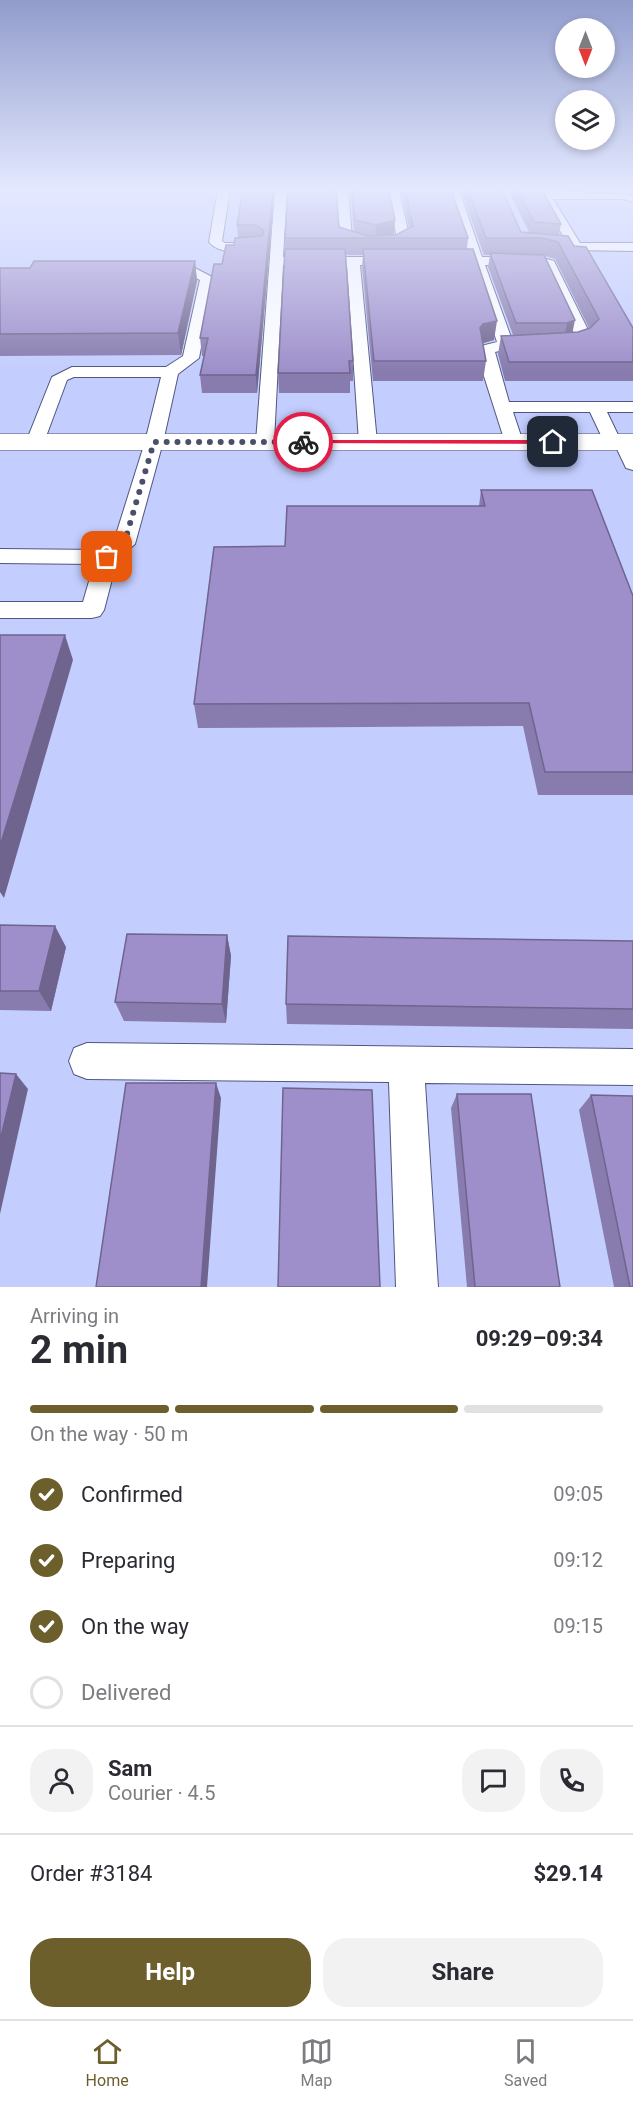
<!DOCTYPE html>
<meta charset="utf-8">
<style>
body{margin:0;font-family:Roboto,sans-serif;background:#f2f2f3;color:#2b2b33;height:100vh;display:flex;flex-direction:column;font-size:22px;white-space:nowrap}
*{box-sizing:border-box;margin:0}
p{font-size:20px;color:#7c7c81}
.icon{flex:none;width:33px;height:33px;fill:none;stroke:currentColor;stroke-width:2;stroke-linecap:round;stroke-linejoin:round}
.map{position:relative;height:1287px;overflow:hidden}
.drawer{display:flex;flex-direction:column;background:#fff;flex:1}
.drawer>*{flex:none}
.needle{width:39px;rotate:180deg}
.controls{position:absolute;left:555px;top:18px;display:grid;gap:12px}
.controls a{display:grid;place-items:center;width:60px;height:60px;border-radius:50%;background:#fff;box-shadow:0 3px 9px #0003;font-size:30px}
.pin{position:absolute;display:grid;place-items:center;width:51px;height:51px;color:#fff;margin:-26px;border-radius:12px;box-shadow:0 3px 9px #0006}
.courier{position:absolute;display:grid;place-items:center;width:60px;height:60px;margin:-30px;border:4px solid #e11d48;border-radius:50%;background:#fff;color:#222;box-shadow:0 2px 8px #0007}
.summary em{font-style:normal;font-weight:700}
.summary div{display:flex;flex-direction:column-reverse}
.summary{display:flex;align-items:center;justify-content:space-between;height:102px;padding:0 30px}
h1{font-size:39px;font-weight:700;line-height:45px}
.bar{display:grid;grid-template-columns:repeat(4,1fr);gap:9px 6px;align-content:center;height:72px;padding:0 30px}
.bar i{height:8px;border-radius:4px;background:#e1e1e2}
.bar .on{background:#6c5f2c}
.bar p{grid-column:span 4}
.line{display:flex;align-items:center;gap:15px;padding:0 30px;border-top:2px solid #e1e1e2}
.line div{flex:1}
.round{display:grid;place-items:center;flex:none;width:63px;height:63px;border-radius:24px;background:#f2f2f3}
ol{padding:0 30px;list-style:none}
li{display:flex;align-items:center;gap:18px;height:66px}
li p{margin-inline-start:auto}
li .icon{padding:6px;border-radius:50%;background:#6c5f2c;color:#fff;stroke-width:4}
li:last-child{color:#7c7c81}
li i{width:33px;height:33px;border:3px solid #e1e1e2;border-radius:50%}
.cta{display:flex;gap:12px;margin-top:auto;padding:12px 30px}
.cta a{flex:1;height:69px;border-radius:24px;background:#6c5f2c;color:#fff;font-size:24px;font-weight:700;line-height:69px;text-align:center}
.cta a+a{background:#f2f2f3;color:#2b2b33}
.tab-bar{display:flex;justify-content:space-around;align-items:center;height:84px;border-top:2px solid #e1e1e2;background:#fff;font-size:16px;color:#7c7c81}
.tab-bar a{display:grid;justify-items:center;gap:3px}
.tab-bar .on{color:#6c5f2c}
.map>svg:first-child{display:block}
.lines{fill:none;stroke-linecap:round;stroke-linejoin:round}
.lane-casing{stroke:#4f567f;stroke-width:2}
.street-casing{stroke:#4f567f;stroke-width:1}
.lane{fill:#fff;fill-rule:evenodd}
.street{fill:#fff;fill-rule:evenodd}
.wall{fill:#887bae;fill-rule:evenodd}
.shaded-wall{fill:#6f648d}
.building{fill:#9e8fca;stroke:#6f648d;stroke-width:1.5}
.route{fill:#e11d48}
.done{stroke:#4a4f6a;stroke-width:6;stroke-dasharray:0 10.8}
</style>
<div class="map">
<svg width="633" height="1287" viewBox="0 0 633 1287">
<rect width="100%" height="100%" fill="#c4cefe"/>
<g class="lines">
<defs>
<path id="lane" d="M 218,190 L 230,190 L 222,241 L 225,243 L 257,243 L 263,247 L 262,250 C 246,253 220,255 209,242 Z
M 275,190 L 287,190 L 283,257 L 394,257 L 401,261 L 394,265 L 360,265 L 377,442 L 374,446 L 362,446 L 359,442 L 347,265 L 283,265 L 274,442 L 265,448 L 256,442 Z
M 336,190 L 348,190 L 352,238 L 375,244 L 397,238 L 387,190 L 399,190 L 410,240 C 393,259 362,250 341,243 Z
M 447,190 L 459,190 L 482,257 L 539,257 L 554,261 L 592,338 C 576,358 520,347 495,352 L 509,402 L 633,402 L 633,412 L 607,412 L 619,437 L 629,438 L 633,444 L 633,470 L 626,468 L 616,447 L 606,446 L 590,412 L 513,412 L 523,442 L 514,448 L 505,442 L 483,373 L 479,349 L 481,346 L 497,342 L 472,265 L 462,265 L 455,261 L 457,258 L 469,257 ZM 485,265 L 543,267 L 575,336 L 564,340 L 512,340 Z
M 537,190 L 633,195 L 633,202 L 624,199 L 553,199 L 580,243 L 633,243 L 633,251 L 571,250 Z
M 193,267 L 214,278 L 199,358 L 178,374 L 163,442 L 135,544 L 117,560 L 104,610 L 100,616 L 92,618 L 0,618 L 0,602 L 83,602 L 94,564 L 0,563 L 0,549 L 102,550 L 114,541 L 145,442 L 161,377 L 74,377 L 67,380 L 44,442 L 41,446 L 29,446 L 26,442 L 52,377 L 72,367 L 166,367 L 183,356 L 200,280 C 187,273 167,280 157,271 L 164,267 Z
M 87,1043 L 633,1049 L 633,1085 L 425,1083 L 438,1287 L 396,1287 L 389,1082 L 87,1079 L 74,1074 L 69,1061 L 74,1048 Z"/>
<path id="street" d="M 0,434 L 633,434 L 633,450 L 0,450 Z"/>
</defs>
<use href="#lane" class="lane-casing"/>
<use href="#street" class="street-casing"/>
<use href="#lane" class="lane"/>
<use href="#street" class="street"/>
</g>
<path class="wall" d="M 275,190 L 257,393 L 202,393 L 200,375 L 204,356 L 202,356 L 200,338 L 222,264 L 238,238 L 237,225 Z
M 350,190 L 389,190 L 395,220 L 394,235 L 396,235 L 409,228 L 401,190 L 451,190 L 468,238 L 467,249 L 494,340 L 483,343 L 486,361 L 483,381 L 373,381 L 362,267 L 363,255 L 346,255 L 353,361 L 353,381 L 350,381 L 350,393 L 279,393 L 278,373 L 285,249 L 285,238 L 339,227 L 354,232 Z
M 461,190 L 502,190 L 521,232 L 529,232 L 508,190 L 542,190 L 561,224 L 559,235 L 574,246 L 633,328 L 633,381 L 505,381 L 498,354 L 501,336 L 513,335 L 488,267 L 490,255 L 484,255 ZM 545,256 L 555,259 L 589,328 L 578,332 L 573,332 Z
M 195,261 L 197,281 L 181,355 L 0,356 L 0,268 L 30,268 Z
M 481,490 L 633,596 L 633,795 L 538,795 L 523,726 L 198,728 L 194,704 L 285,546 L 479,506 Z
M 0,925 L 66,947 L 51,1011 L 0,1010 Z
M 227,935 L 231,956 L 226,1023 L 124,1021 L 115,1002 Z
M 633,941 L 633,1029 L 287,1024 L 286,1004 Z
M 457,1094 L 560,1287 L 467,1287 L 451,1108 Z
M 591,1095 L 633,1287 L 614,1287 L 579,1110 Z"/>
<path class="shaded-wall" d="M 273,190 L 275,190 L 257,393 L 256,375 Z
M 395,220 L 394,236 L 375,238 L 376,225 Z
M 195,261 L 197,281 L 181,355 L 178,333 Z
M 575,320 L 572,335 L 564,338 L 567,323 Z
M 497,321 L 494,340 L 480,344 L 480,328 L 483,324 Z
M 65,635 L 73,660 L 4,898 L 0,892 L 0,846 Z
M 55,926 L 66,947 L 51,1011 L 39,991 Z
M 227,935 L 231,956 L 226,1023 L 222,1004 Z
M 16,1074 L 28,1089 L 0,1214 L 0,1141 Z
M 216,1083 L 221,1098 L 207,1287 L 201,1287 Z"/>
<path class="building" d="M 243,190 L 273,190 L 256,375 L 200,375 L 208,338 L 200,338 L 214,264 L 222,264 L 226,245 L 234,245 L 235,238 L 262,236 L 264,231 L 256,225 L 237,225 Z
M 288,190 L 336,190 L 339,227 L 368,236 L 396,235 L 413,226 L 405,190 L 451,190 L 468,238 L 285,238 Z
M 352,190 L 389,190 L 395,220 L 376,225 L 355,220 Z
M 468,190 L 502,190 L 521,232 L 568,236 L 574,246 L 586,247 L 633,328 L 633,362 L 509,362 L 501,336 L 578,332 L 590,328 L 599,319 L 558,242 L 542,238 L 486,238 Z
M 518,190 L 542,190 L 561,224 L 534,222 Z
M 285,249 L 345,249 L 353,361 L 349,361 L 350,373 L 278,373 Z
M 363,249 L 473,249 L 497,321 L 483,324 L 480,328 L 486,361 L 374,361 Z
M 490,253 L 544,255 L 575,320 L 567,323 L 516,323 Z
M 34,261 L 195,261 L 178,333 L 0,334 L 0,268 L 30,268 Z
M 481,490 L 592,490 L 633,596 L 633,772 L 545,772 L 529,703 L 194,704 L 214,547 L 285,546 L 287,506 L 485,506 Z
M 0,635 L 65,635 L 0,846 Z
M 0,925 L 55,926 L 39,991 L 0,991 Z
M 127,934 L 227,935 L 222,1004 L 115,1002 Z
M 288,936 L 633,941 L 633,1009 L 286,1004 Z
M 0,1073 L 16,1074 L 0,1141 Z
M 126,1083 L 216,1083 L 201,1287 L 96,1287 Z
M 283,1088 L 372,1090 L 380,1287 L 278,1287 Z
M 457,1094 L 531,1094 L 560,1287 L 475,1287 Z
M 591,1095 L 633,1096 L 633,1287 L 630,1287 Z"/>
<linearGradient id="sky" x2="0" y2="1"><stop stop-color="#919ccc"/><stop offset="0.51" stop-color="#e4e9ff"/><stop offset="1" stop-color="#e4e9ff" stop-opacity="0"/></linearGradient>
<rect width="633" height="371" fill="url(#sky)"/>
<path class="route" d="M 303,440 L 553,440 L 557,442 L 553,444 L 301,443 Z"/>
<g class="lines">
<path class="done" d="M 107,557 L 124,544 L 154,442 L 303,442"/>
</g>
</svg>
<div class="controls">
<a><svg class="needle" viewBox="-14 -14 28 28"><path d="M0-13l5 13h-10z" fill="#e53935"/><path d="M0 13l5-13h-10z" fill="#7c7c81"/></svg></a>
<a><svg class="icon" aria-label="layers" viewBox="0 0 24 24"><path d="M12 4l9 5-9 5-9-5zM3 14l9 5 9-5"/></svg></a>
</div>
<div class="pin" style="left:107px;top:557px;background:#ea580c"><svg class="icon" aria-label="bag" viewBox="0 0 24 24"><path d="M5 8h14l-1 12H6zM9 8a3 3 0 0 1 6 0"/></svg></div>
<div class="pin" style="left:553px;top:442px;background:#1f2937"><svg class="icon" aria-label="home" viewBox="0 0 24 24"><path d="M3 11l9-7 9 7M6 9v11h12V9"/></svg></div>
<div class="courier" style="left:303px;top:442px"><svg class="icon" aria-label="bike" viewBox="0 0 24 24"><circle cx="6" cy="16" r="4"/><circle cx="18" cy="16" r="4"/><path d="M6 16l4-8h5l3 8M10 8l3 8H6M13 5h3"/></svg></div>
</div>
<section class="drawer">
<div class="summary"><div><h1>2 min</h1><p>Arriving in</p></div><em>09:29–09:34</em></div>
<div class="bar"><i class="on"></i><i class="on"></i><i class="on"></i><i></i><p>On the way · 50 m</p></div>
<ol>
<li><svg class="icon" aria-label="check" viewBox="0 0 24 24"><path d="M5 12l5 5 9-10"/></svg>Confirmed<p>09:05</p></li>
<li><svg class="icon" aria-label="check" viewBox="0 0 24 24"><path d="M5 12l5 5 9-10"/></svg>Preparing<p>09:12</p></li>
<li><svg class="icon" aria-label="check" viewBox="0 0 24 24"><path d="M5 12l5 5 9-10"/></svg>On the way<p>09:15</p></li>
<li><i></i>Delivered</li>
</ol>
<div class="line" style="height:108px"><a class="round"><svg class="icon" aria-label="person" viewBox="0 0 24 24"><circle cx="12" cy="8" r="4"/><path d="M4 21q1-7 8-7t8 7"/></svg></a><div><b>Sam</b><p>Courier · 4.5</p></div><a class="round"><svg class="icon" aria-label="chat" viewBox="0 0 24 24"><path d="M4 5h16v11H9l-5 4z"/></svg></a><a class="round"><svg class="icon" aria-label="phone" viewBox="0 0 24 24"><path d="M5 4h4l2 5-3 2q2 4 5 5l2-3 5 2v4C11 20 4 13 5 4z"/></svg></a></div>
<div class="line" style="height:78px"><div>Order #3184</div><b>$29.14</b></div>
<div class="cta"><a>Help</a><a>Share</a></div>
</section>
<nav class="tab-bar">
<a class="on"><svg class="icon" aria-label="home" viewBox="0 0 24 24"><path d="M3 11l9-7 9 7M6 9v11h12V9"/></svg>Home</a>
<a><svg class="icon" aria-label="map" viewBox="0 0 24 24"><path d="M3 6l6-2 6 2 6-2v14l-6 2-6-2-6 2zM9 4v14M15 6v14"/></svg>Map</a>
<a><svg class="icon" aria-label="saved" viewBox="0 0 24 24"><path d="M7 4h10v16l-5-4-5 4z"/></svg>Saved</a>
</nav>
